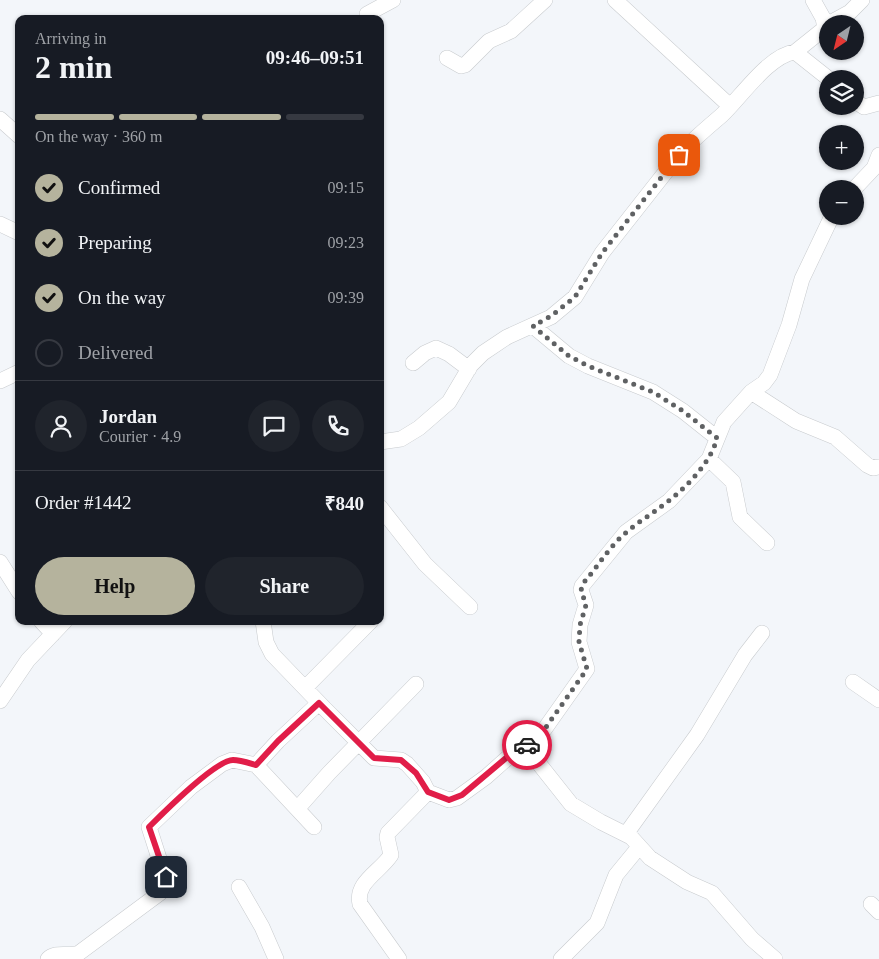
<!DOCTYPE html>
<meta charset="utf-8">
<style>
body{margin:0;font-family:Georgia,serif;background:#20242c;color:#f1f3f6;height:100vh;display:flex;flex-direction:column;font-size:19px;white-space:nowrap}
*{box-sizing:border-box;margin:0}
p{font-size:16px;color:#9ea1a6}
.icon{flex:none;width:28px;height:28px;fill:none;stroke:currentColor;stroke-width:2;stroke-linecap:round;stroke-linejoin:round}
.map{position:relative;flex:1;overflow:hidden}
.sheet{position:absolute;left:15px;top:15px;width:369px;height:610px;display:flex;flex-direction:column;background:#171b24;border-radius:10px;box-shadow:0 1px 4px #0004}
.sheet>*{flex:none}
.needle{width:32px;rotate:215deg}
.fabs{position:absolute;left:819px;top:15px;display:grid;gap:10px}
.fabs a{display:grid;place-items:center;width:45px;height:45px;border-radius:50%;background:#171b24;box-shadow:0 1px 4px #0004;font-size:25px}
.pin{position:absolute;display:grid;place-items:center;width:42px;height:42px;color:#fff;margin:-21px;border-radius:10px;box-shadow:0 2px 8px #0006}
.courier{position:absolute;display:grid;place-items:center;width:50px;height:50px;margin:-25px;border:4px solid #e11d48;border-radius:50%;background:#fff;color:#222;box-shadow:0 1px 6px #0007}
.overview em{font-style:normal;font-weight:700}
.overview div{display:flex;flex-direction:column-reverse}
.overview{display:flex;align-items:center;justify-content:space-between;height:85px;padding:0 20px}
h1{font-size:32px;font-weight:700;line-height:38px}
.bar{display:grid;grid-template-columns:repeat(4,1fr);gap:8px 5px;align-content:center;height:60px;padding:0 20px}
.bar i{height:6px;border-radius:4px;background:#363941}
.bar .selected{background:#b5b39d}
.bar p{grid-column:span 4}
.line{display:flex;align-items:center;gap:12px;padding:0 20px;border-top:1px solid #363941}
.line div{flex:1}
.round{display:grid;place-items:center;flex:none;width:52px;height:52px;border-radius:26px;background:#20242c}
ol{padding:0 20px;list-style:none}
li{display:flex;align-items:center;gap:15px;height:55px}
li p{margin-inline-start:auto}
li .icon{padding:5px;border-radius:50%;background:#b5b39d;color:#111;stroke-width:4}
li:last-child{color:#9ea1a6}
li i{width:28px;height:28px;border:2px solid #363941;border-radius:50%}
.cta{display:flex;gap:10px;margin-top:auto;padding:10px 20px}
.cta a{flex:1;height:58px;border-radius:30px;background:#b5b39d;color:#111;font-size:20px;font-weight:700;line-height:58px;text-align:center}
.cta a+a{background:#20242c;color:#f1f3f6}
.map>svg:first-child{display:block}
.lines{fill:none;stroke-linecap:round;stroke-linejoin:round}
.minor-casing{stroke:#c8cbce;stroke-width:16}
.minor{stroke:#fff;stroke-width:15}
.done{stroke:#5f6163;stroke-width:5;stroke-dasharray:0 9}
.route{stroke:#e11d48;stroke-width:6}
</style>
<div class="map">
<svg width="879" height="959" viewBox="0 0 879 959">
<rect width="100%" height="100%" fill="#f3f6fa"/>
<g class="lines">
<defs>
<path id="minor" d="M 615,0 L 730,106
M 367,14 L 393,0
M 828,24 L 850,12 L 862,0
M 795,52 L 825,28 L 823,18 L 813,0
M 447,58 L 461,66 L 465,65 L 489,41 L 511,31 L 545,0
M 855,101 L 864,107 L 879,103
M 0,119 L 19,136
M 854,189 L 874,168 L 879,155
M 0,224 L 19,233
M 533,326 L 569,356 L 588,366 L 653,392 L 683,411 L 717,438
M 413,363 L 425,353 L 436,348 L 449,354 L 469,369
M 0,381 L 19,372
M 751,392 L 796,421 L 835,437 L 867,465 L 873,468 L 879,467
M 380,442 L 401,439 L 419,428 L 449,402 L 471,365 L 483,353 L 507,337 L 551,317 L 575,297 L 602,253 L 679,155 C 692,140 707,128 722,115 C 741,97 769,55 795,52 L 829,79
M 709,459 L 733,482 L 740,517 L 767,543
M 380,507 L 425,564 L 470,607
M 0,562 L 19,592
M 41,621 L 53,634
M 263,621 L 266,642 L 272,654 L 324,708 L 374,758 L 401,760 L 407,764 L 423,782 L 428,792
M 853,682 L 879,700
M 305,688 L 371,621
M 0,701 L 28,660 L 65,621
M 525,746 L 571,804 L 601,822 L 631,837 L 650,858 L 687,882 L 712,893 L 752,939 L 775,959
M 256,765 L 278,741 L 319,703
M 298,808 L 329,773 L 416,684
M 626,834 L 697,735 L 745,655 L 762,633
M 239,887 L 262,927 L 276,959
M 871,904 L 879,912
M 48,959 C 56,951 68,957 79,953 L 160,893 L 165,877 L 149,827 L 191,787 L 222,764 L 232,760 L 256,765 L 314,827
M 399,959 L 360,904 C 355,882 380,872 391,855 L 387,837 L 388,833 L 428,792 L 449,800 L 457,798 L 486,777 L 513,753 L 525,746 L 544,730 L 587,669 L 579,642 L 580,625 L 586,605 L 581,590 L 582,586 L 626,532 L 669,501 L 709,459 L 724,422 L 751,392 L 764,383 L 770,375 L 789,325 L 802,279 L 832,216
M 561,959 L 597,923 L 616,875 L 639,847"/>
</defs>
<use href="#minor" class="minor-casing"/>
<use href="#minor" class="minor"/>
</g>
<g class="lines">
<path class="done" d="M 527,745 L 544,730 L 587,669 L 579,642 L 580,625 L 586,605 L 581,590 L 585,581 C 599,565 611,544 628,531 C 638,522 649,516 659,508 C 681,493 711,464 717,438 L 683,411 L 653,392 L 588,366 L 569,356 L 533,326 L 551,316 L 575,297 L 602,253 L 679,155"/>
<path class="route" d="M 166,877 L 149,827 C 162,814 216,760 233,760 C 240,760 249,763 256,765 L 278,741 L 319,703 L 374,758 L 401,760 L 416,773 L 428,792 L 449,800 L 462,795 L 512,753 L 527,745"/>
</g>
</svg>
<div class="fabs">
<a><svg class="needle" viewBox="-14 -14 28 28"><path d="M0-13l5 13h-10z" fill="#e53935"/><path d="M0 13l5-13h-10z" fill="#9ea1a6"/></svg></a>
<a><svg class="icon" aria-label="layers" viewBox="0 0 24 24"><path d="M12 4l9 5-9 5-9-5zM3 14l9 5 9-5"/></svg></a>
<a>+</a>
<a>−</a>
</div>
<div class="pin" style="left:679px;top:155px;background:#ea580c"><svg class="icon" aria-label="bag" viewBox="0 0 24 24"><path d="M5 8h14l-1 12H6zM9 8a3 3 0 0 1 6 0"/></svg></div>
<div class="pin" style="left:166px;top:877px;background:#1f2937"><svg class="icon" aria-label="home" viewBox="0 0 24 24"><path d="M3 11l9-7 9 7M6 9v11h12V9"/></svg></div>
<div class="courier" style="left:527px;top:745px"><svg class="icon" aria-label="car" viewBox="0 0 24 24"><path d="M5 17H2v-5l4-1 3-4h7l3 4 3 1v5h-3M9 17h6M6 11h13"/><circle cx="7" cy="17" r="2"/><circle cx="17" cy="17" r="2"/></svg></div>
<section class="sheet">
<div class="overview"><div><h1>2 min</h1><p>Arriving in</p></div><em>09:46–09:51</em></div>
<div class="bar"><i class="selected"></i><i class="selected"></i><i class="selected"></i><i></i><p>On the way · 360 m</p></div>
<ol>
<li><svg class="icon" aria-label="check" viewBox="0 0 24 24"><path d="M5 12l5 5 9-10"/></svg>Confirmed<p>09:15</p></li>
<li><svg class="icon" aria-label="check" viewBox="0 0 24 24"><path d="M5 12l5 5 9-10"/></svg>Preparing<p>09:23</p></li>
<li><svg class="icon" aria-label="check" viewBox="0 0 24 24"><path d="M5 12l5 5 9-10"/></svg>On the way<p>09:39</p></li>
<li><i></i>Delivered</li>
</ol>
<div class="line" style="height:90px"><a class="round"><svg class="icon" aria-label="person" viewBox="0 0 24 24"><circle cx="12" cy="8" r="4"/><path d="M4 21q1-7 8-7t8 7"/></svg></a><div><b>Jordan</b><p>Courier · 4.9</p></div><a class="round"><svg class="icon" aria-label="chat" viewBox="0 0 24 24"><path d="M4 5h16v11H9l-5 4z"/></svg></a><a class="round"><svg class="icon" aria-label="phone" viewBox="0 0 24 24"><path d="M5 4h4l2 5-3 2q2 4 5 5l2-3 5 2v4C11 20 4 13 5 4z"/></svg></a></div>
<div class="line" style="height:65px"><div>Order #1442</div><b>₹840</b></div>
<div class="cta"><a>Help</a><a>Share</a></div>
</section>
</div>
